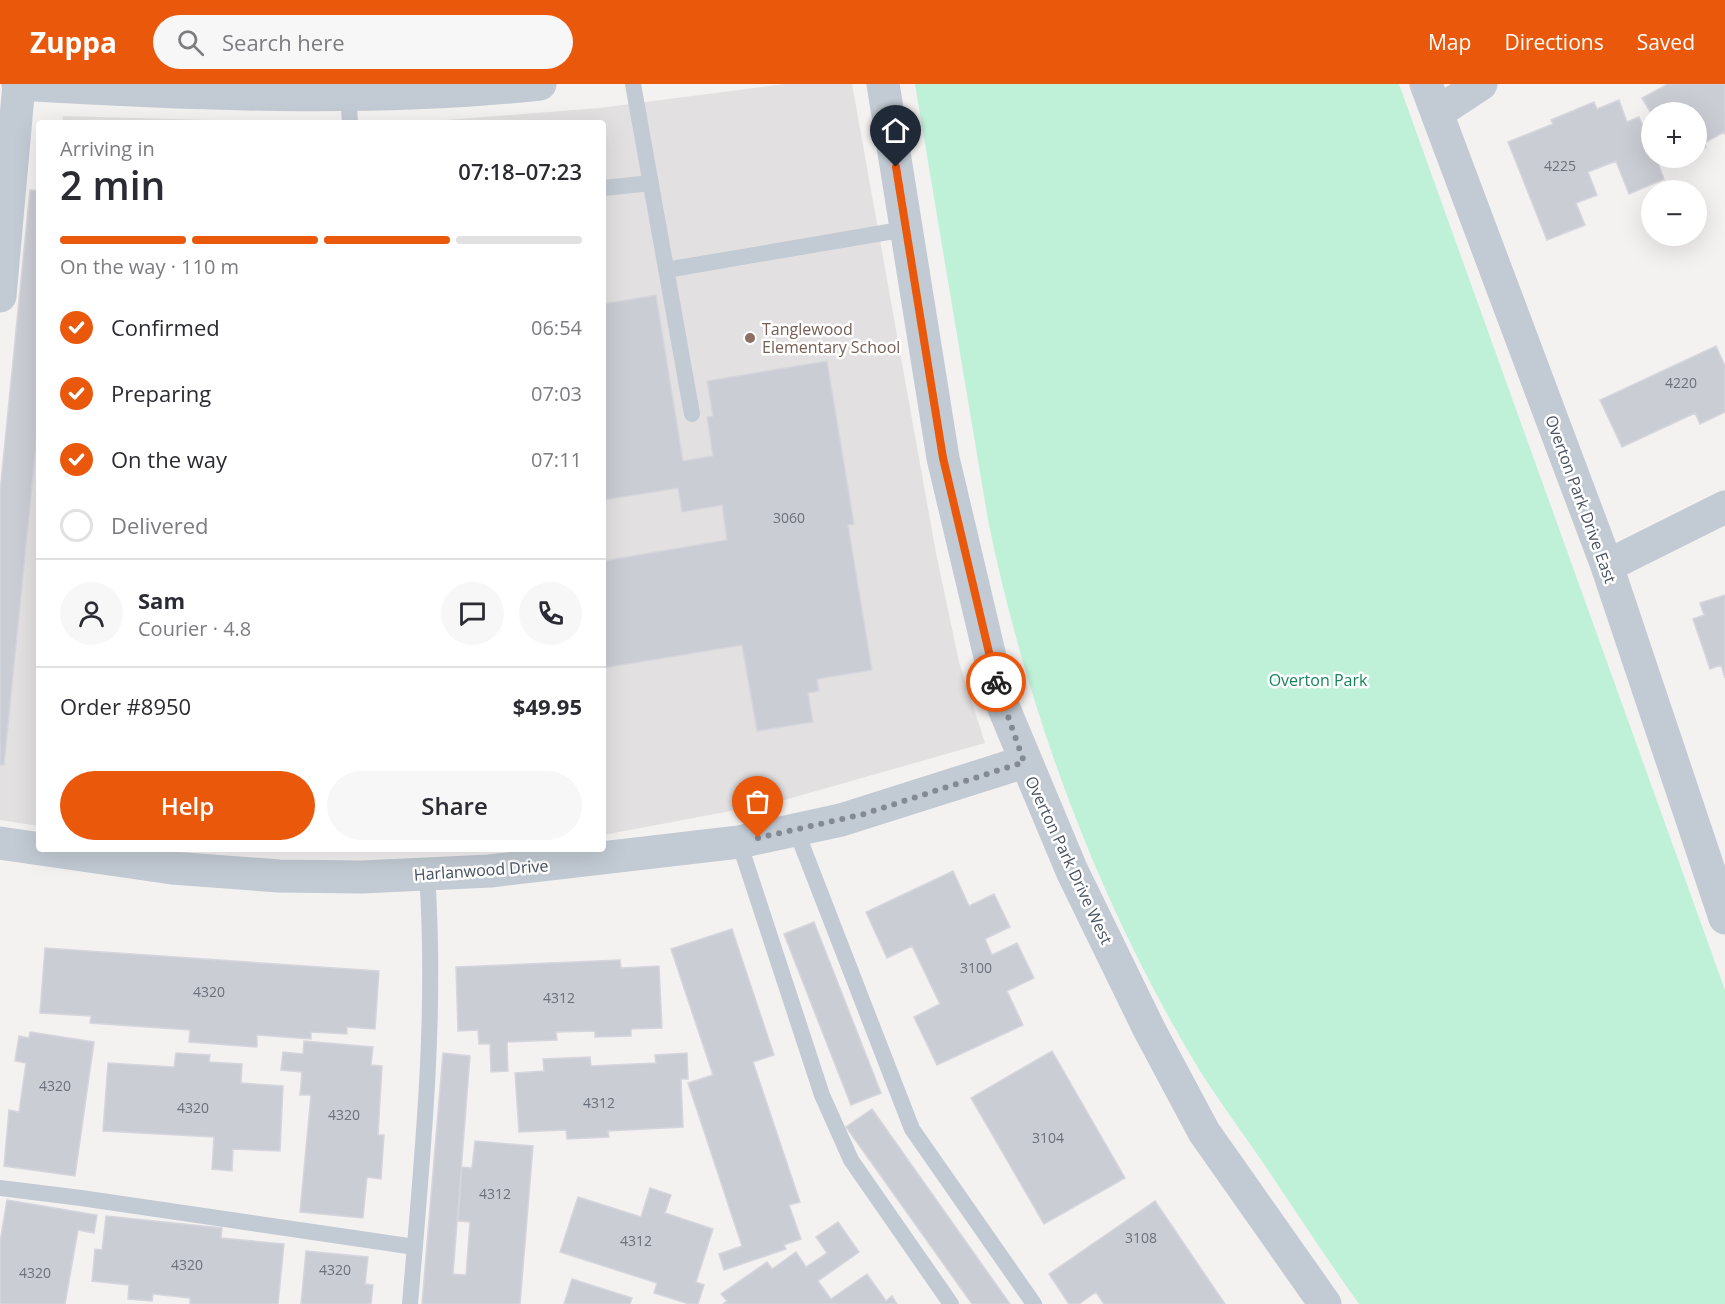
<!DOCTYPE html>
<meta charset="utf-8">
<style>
body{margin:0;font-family:"Open Sans",sans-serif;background:#f7f7f7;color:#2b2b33;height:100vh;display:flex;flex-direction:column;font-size:22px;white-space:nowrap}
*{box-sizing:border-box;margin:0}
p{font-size:20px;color:#7c7c81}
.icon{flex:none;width:33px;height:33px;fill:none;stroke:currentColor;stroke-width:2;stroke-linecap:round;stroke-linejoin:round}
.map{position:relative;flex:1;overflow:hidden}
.side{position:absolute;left:36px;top:36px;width:570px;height:732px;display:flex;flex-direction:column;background:#fff;border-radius:6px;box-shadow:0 6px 24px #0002}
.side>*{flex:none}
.fabs{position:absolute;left:1641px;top:18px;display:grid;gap:12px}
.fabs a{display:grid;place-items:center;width:66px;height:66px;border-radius:50%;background:#fff;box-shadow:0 6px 24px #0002;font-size:30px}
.pin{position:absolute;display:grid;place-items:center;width:51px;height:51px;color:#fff;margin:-62px -26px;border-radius:50% 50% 50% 0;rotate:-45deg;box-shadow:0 0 6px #0007}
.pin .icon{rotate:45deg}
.courier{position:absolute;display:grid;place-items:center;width:60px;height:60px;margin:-30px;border:4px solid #ea580c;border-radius:50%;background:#fff;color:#222;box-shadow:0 2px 8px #0007}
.summary em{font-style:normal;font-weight:600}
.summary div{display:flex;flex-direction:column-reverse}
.summary{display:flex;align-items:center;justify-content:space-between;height:102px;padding:0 24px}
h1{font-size:39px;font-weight:600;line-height:45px}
.bar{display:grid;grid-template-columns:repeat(4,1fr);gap:9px 6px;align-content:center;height:72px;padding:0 24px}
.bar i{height:8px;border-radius:4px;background:#e1e1e2}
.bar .current{background:#ea580c}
.bar p{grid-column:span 4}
.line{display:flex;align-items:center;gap:15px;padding:0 24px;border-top:2px solid #e1e1e2}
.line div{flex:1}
.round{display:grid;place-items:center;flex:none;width:63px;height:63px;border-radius:32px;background:#f7f7f7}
ol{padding:0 24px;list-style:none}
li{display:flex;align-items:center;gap:18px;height:66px}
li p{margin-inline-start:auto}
li .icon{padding:6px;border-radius:50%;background:#ea580c;color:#fff;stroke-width:4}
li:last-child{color:#7c7c81}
li i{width:33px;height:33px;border:3px solid #e1e1e2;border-radius:50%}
.button{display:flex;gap:12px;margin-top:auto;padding:12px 24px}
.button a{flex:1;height:69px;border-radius:36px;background:#ea580c;color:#fff;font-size:24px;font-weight:600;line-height:69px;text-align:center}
.button a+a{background:#f7f7f7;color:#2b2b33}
header{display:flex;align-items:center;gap:36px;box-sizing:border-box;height:84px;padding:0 30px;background:#ea580c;color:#fff}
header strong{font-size:28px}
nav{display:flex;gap:33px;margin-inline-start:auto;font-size:21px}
.search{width:420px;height:54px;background:#f7f7f7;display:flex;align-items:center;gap:15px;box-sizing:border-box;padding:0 21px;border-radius:33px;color:#7c7c81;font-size:22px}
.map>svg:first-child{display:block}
.education{fill:#e2e0e0}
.green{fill:#bff1d9}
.building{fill:#cbcdd4;stroke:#d5d6dd;stroke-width:1.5}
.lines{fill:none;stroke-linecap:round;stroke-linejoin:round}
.lane{stroke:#c2cad3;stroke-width:16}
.street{stroke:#c2cad3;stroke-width:33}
.done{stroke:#848a93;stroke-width:6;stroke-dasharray:0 10.8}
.route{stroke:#ea580c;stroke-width:8}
.education-dot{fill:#8d6e63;stroke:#fff;stroke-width:2}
.labels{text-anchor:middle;stroke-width:5;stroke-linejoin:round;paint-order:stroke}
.number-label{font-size:14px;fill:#69717d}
.education-label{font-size:16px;fill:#785e54;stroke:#fff;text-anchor:start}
.street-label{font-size:16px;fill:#485260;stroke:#fff}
.park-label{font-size:16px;fill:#14855b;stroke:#fff}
</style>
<header>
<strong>Zuppa</strong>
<div class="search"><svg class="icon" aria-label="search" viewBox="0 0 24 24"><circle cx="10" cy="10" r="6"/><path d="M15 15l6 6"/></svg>Search here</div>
<nav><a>Map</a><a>Directions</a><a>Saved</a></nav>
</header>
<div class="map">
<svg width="1725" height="1220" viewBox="0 0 1725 1220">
<rect width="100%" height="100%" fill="#f4f1f1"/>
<path class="education" d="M 785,0 L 852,0 L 936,469 L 959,578 L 985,659 L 774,719 L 603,751 L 603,39 L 62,39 L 63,32 L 283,38 L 421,38 L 599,24 Z
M 39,268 L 39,742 L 0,736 L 0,660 Z"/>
<path class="green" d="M 915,0 L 1399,0 L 1725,906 L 1725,1220 L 1359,1220 C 1324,1171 1291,1120 1257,1070 C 1235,1038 1211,1006 1191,972 C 1094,808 1026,622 988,436 Z"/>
<path class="building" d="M 1668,0 L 1725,0 L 1725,51 L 1724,48 L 1704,59 L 1706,63 L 1696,69 L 1696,28 L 1652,28 L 1652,31 L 1642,14 Z
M 1619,16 L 1627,38 L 1639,33 L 1652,64 L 1652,74 L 1656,74 L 1664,95 L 1629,110 L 1616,77 L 1588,88 L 1597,111 L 1576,119 L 1585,141 L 1547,156 L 1508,58 L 1553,40 L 1551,36 L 1594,18 L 1597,25 Z
M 30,106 L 39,107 L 39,331 L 4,681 L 0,681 L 0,408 Z
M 656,211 L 683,377 L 713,372 L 707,333 L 713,332 L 707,297 L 827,277 L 854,440 L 848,441 L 872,586 L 817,595 L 819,607 L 808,609 L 813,638 L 757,647 L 742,561 L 603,584 L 603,477 L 727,456 L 722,421 L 682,428 L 678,404 L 603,416 L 603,220 Z
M 1716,262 L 1725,282 L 1725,328 L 1700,340 L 1695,329 L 1622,363 L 1600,316 Z
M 1725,511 L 1725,594 L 1721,581 L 1710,585 L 1693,535 L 1704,531 L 1700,519 Z
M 953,787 L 969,822 L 994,810 L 1010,843 L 985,855 L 992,871 L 1017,859 L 1034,894 L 1007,907 L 1023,941 L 937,981 L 914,933 L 940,920 L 912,862 L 887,874 L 866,828 Z
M 814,838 L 881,1009 L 851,1021 L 784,850 Z
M 732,845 L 774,971 L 753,978 L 800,1118 L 789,1121 L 801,1155 L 784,1161 L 786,1165 L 724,1186 L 719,1170 L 742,1162 L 688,999 L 713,991 L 671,865 Z
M 45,864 L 379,887 L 375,945 L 347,943 L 347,950 L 311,948 L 311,955 L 257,951 L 257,963 L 189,958 L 190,946 L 90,939 L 91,932 L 40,929 Z
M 620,876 L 621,884 L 659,882 L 662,944 L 631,945 L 631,952 L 595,953 L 595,947 L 556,948 L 557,956 L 507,958 L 508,987 L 491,988 L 490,960 L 479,960 L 478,946 L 458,947 L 456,883 Z
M 30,948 L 94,958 L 75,1092 L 4,1082 L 9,1026 L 19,1028 L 26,979 L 15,977 L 19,952 L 29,954 Z
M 304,957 L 373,963 L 371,981 L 382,982 L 378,1051 L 384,1051 L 381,1095 L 367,1093 L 363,1134 L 300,1128 L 311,1011 L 300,1011 L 302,988 L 281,986 L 283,968 L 303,970 Z
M 1052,967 L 1125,1094 L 1044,1140 L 971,1014 Z
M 176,969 L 210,971 L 209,978 L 242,980 L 241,999 L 283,1002 L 280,1067 L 233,1065 L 232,1087 L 212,1085 L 214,1053 L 103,1047 L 108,979 L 174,983 Z
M 443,969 L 470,972 L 453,1190 L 466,1191 L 470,1138 L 458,1137 L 462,1083 L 472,1084 L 475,1057 L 533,1062 L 520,1220 L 422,1220 Z
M 687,969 L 688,995 L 681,995 L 683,1043 L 608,1047 L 609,1053 L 567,1055 L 566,1046 L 519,1048 L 515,989 L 544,987 L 543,975 L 590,973 L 591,982 L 656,979 L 655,971 Z
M 872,1025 L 1010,1220 L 972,1220 L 846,1043 Z
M 650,1104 L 671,1111 L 665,1129 L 713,1145 L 696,1198 L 704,1201 L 698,1220 L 689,1220 L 654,1209 L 657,1199 L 560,1168 L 578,1113 L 641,1133 Z
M 7,1116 L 97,1131 L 94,1149 L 78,1146 L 65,1220 L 0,1220 L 0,1158 Z
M 1155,1117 L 1225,1220 L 1104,1220 L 1096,1208 L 1079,1220 L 1069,1220 L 1049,1190 Z
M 106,1132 L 222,1144 L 221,1154 L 284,1160 L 278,1220 L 190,1220 L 190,1214 L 153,1210 L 152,1217 L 128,1215 L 129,1201 L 92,1197 L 95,1165 L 102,1166 Z
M 838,1138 L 859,1168 L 818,1197 L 831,1215 L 867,1190 L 886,1217 L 892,1212 L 897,1220 L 723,1220 L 727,1217 L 721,1210 L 767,1178 L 772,1185 L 796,1168 L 806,1183 L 827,1169 L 816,1153 Z
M 306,1167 L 368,1173 L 365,1200 L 373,1201 L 371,1220 L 301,1220 Z
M 572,1195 L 632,1214 L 630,1220 L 564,1220 Z"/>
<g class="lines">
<path class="lane" d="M 633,0 L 692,330
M 348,9 L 350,39
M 603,104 L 651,99
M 666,186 L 906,145
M 796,746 L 912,1045 L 1034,1220
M 739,758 L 822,1011 L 851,1076 L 951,1220
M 0,1104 L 81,1114 L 415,1163
M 410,1220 C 422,1076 437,934 427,790"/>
<path class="street" d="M 18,0 C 187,10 372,18 540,0
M 883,0 L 943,374 L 1000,615 L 1072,787 L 1149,945 L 1204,1048 L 1325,1220
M 1426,0 L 1607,482 L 1725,834
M 1437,29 L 1481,0
M 0,212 L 19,0
M 1607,482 L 1725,423
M 0,759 L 172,784 L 279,792 L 362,793 L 490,787 L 739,758 L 841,736 L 1024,678"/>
</g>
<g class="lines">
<path class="done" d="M 758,754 L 864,730 L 1024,678 L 996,598"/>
<path class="route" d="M 896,83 L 943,374 L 996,598"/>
</g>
<circle class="education-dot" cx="750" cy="254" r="6"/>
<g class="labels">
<g class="number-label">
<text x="1560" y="87">4225</text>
<text x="1681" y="304">4220</text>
<text x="789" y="439">3060</text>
<text x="976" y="889">3100</text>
<text x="209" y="913">4320</text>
<text x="559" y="919">4312</text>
<text x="55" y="1007">4320</text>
<text x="599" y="1024">4312</text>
<text x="193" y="1029">4320</text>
<text x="344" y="1036">4320</text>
<text x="1048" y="1059">3104</text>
<text x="495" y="1115">4312</text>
<text x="1141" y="1159">3108</text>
<text x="636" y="1162">4312</text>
<text x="187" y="1186">4320</text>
<text x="335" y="1191">4320</text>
<text x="35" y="1194">4320</text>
</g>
<g class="education-label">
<text x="762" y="251">Tanglewood<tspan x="762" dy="18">Elementary School</tspan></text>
</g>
<g class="street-label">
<text transform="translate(1581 415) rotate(70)" y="6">Overton Park Drive East</text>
<text transform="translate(1069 776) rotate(65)" y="6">Overton Park Drive West</text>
<text transform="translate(481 786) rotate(-4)" y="6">Harlanwood Drive</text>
</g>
<g class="park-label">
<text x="1318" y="602">Overton Park</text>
</g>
</g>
</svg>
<div class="fabs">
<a>+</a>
<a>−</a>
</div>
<div class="pin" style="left:758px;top:754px;background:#ea580c"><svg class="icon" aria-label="bag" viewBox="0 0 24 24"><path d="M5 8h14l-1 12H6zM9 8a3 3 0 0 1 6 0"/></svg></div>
<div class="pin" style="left:896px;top:83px;background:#1f2937"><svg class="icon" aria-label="home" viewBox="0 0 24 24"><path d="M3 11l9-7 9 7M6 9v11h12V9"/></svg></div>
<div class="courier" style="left:996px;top:598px"><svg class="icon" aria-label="bike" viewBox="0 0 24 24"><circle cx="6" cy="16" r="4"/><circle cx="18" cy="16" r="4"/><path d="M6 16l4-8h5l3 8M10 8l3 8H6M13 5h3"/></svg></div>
<section class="side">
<div class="summary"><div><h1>2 min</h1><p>Arriving in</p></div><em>07:18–07:23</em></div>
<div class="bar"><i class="current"></i><i class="current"></i><i class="current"></i><i></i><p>On the way · 110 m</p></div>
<ol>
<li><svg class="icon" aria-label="check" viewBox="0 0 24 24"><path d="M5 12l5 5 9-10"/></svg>Confirmed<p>06:54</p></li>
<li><svg class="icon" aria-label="check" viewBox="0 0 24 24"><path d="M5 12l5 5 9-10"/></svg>Preparing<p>07:03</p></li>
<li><svg class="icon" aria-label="check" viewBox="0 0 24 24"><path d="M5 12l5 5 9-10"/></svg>On the way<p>07:11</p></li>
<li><i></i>Delivered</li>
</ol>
<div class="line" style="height:108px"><a class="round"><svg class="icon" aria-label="person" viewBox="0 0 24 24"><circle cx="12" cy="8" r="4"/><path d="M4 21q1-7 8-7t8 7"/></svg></a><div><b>Sam</b><p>Courier · 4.8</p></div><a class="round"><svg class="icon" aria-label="chat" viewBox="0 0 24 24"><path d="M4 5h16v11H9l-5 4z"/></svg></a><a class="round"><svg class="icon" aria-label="phone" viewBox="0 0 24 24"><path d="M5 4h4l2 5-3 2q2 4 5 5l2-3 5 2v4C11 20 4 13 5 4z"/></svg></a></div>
<div class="line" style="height:78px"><div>Order #8950</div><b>$49.95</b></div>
<div class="button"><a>Help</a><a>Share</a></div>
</section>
</div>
